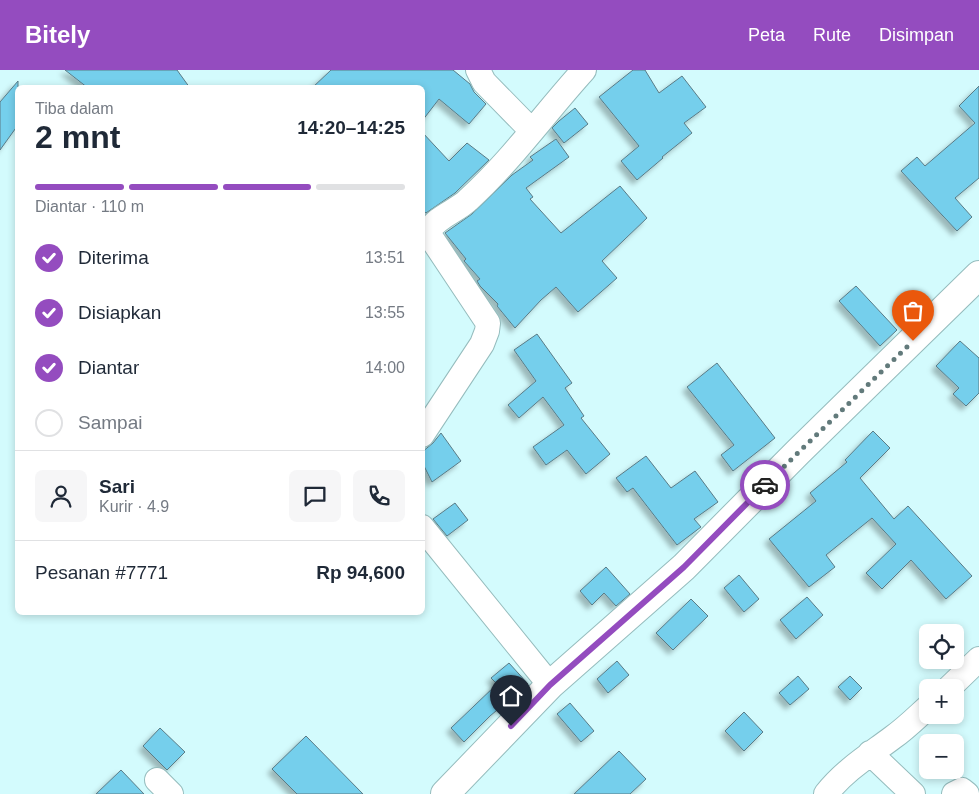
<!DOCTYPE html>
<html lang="id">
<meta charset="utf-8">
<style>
body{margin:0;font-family:Helvetica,sans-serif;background:#f6f6f7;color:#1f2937;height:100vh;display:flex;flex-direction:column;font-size:19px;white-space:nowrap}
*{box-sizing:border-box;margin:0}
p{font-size:16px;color:#747a83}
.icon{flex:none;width:28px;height:28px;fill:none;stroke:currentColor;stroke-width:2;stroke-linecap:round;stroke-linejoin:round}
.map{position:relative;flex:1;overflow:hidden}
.drawer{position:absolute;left:15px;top:15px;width:410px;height:530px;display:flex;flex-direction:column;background:#fff;border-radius:8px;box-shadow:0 2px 8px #0003}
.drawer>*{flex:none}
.tools{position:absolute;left:919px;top:554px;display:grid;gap:10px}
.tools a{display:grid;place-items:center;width:45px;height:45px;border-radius:8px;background:#fff;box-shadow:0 2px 8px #0003;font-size:25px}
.pin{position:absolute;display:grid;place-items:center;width:42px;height:42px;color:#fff;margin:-51px -21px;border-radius:50% 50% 50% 0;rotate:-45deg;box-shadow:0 0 5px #0007}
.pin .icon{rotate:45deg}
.courier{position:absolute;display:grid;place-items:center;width:50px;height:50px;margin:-25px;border:4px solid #944cbf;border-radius:50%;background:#fff;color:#222;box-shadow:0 1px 6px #0007}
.overview em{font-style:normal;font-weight:600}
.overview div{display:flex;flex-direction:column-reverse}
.overview{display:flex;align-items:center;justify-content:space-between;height:85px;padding:0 20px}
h1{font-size:32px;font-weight:600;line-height:38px}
.bar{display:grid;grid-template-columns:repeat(4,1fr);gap:8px 5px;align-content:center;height:60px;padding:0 20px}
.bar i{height:6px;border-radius:4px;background:#e0e1e3}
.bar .current{background:#944cbf}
.bar p{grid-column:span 4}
.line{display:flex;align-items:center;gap:12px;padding:0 20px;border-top:1px solid #e0e1e3}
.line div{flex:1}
.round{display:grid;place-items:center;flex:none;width:52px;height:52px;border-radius:8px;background:#f6f6f7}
ol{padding:0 20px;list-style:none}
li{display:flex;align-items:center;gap:15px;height:55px}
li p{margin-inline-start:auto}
li .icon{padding:5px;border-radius:50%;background:#944cbf;color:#fff;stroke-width:4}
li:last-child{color:#747a83}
li i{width:28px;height:28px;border:2px solid #e0e1e3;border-radius:50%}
header{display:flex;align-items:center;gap:30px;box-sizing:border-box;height:70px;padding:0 25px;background:#944cbf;color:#fff}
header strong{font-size:24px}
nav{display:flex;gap:28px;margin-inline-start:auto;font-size:18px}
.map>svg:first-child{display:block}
.building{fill:#74cfec;stroke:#5a7b86;filter:url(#shadow)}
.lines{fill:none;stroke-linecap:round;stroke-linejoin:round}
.street-casing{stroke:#95bcbd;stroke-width:26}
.secondary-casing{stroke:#95bcbd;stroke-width:30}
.street{stroke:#fff;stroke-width:24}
.secondary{stroke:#fff;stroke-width:28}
.done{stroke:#627a7b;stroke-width:5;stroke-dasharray:0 9}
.route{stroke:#944cbf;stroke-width:6}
</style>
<header>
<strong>Bitely</strong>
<nav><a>Peta</a><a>Rute</a><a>Disimpan</a></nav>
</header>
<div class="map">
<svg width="979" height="724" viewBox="0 0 979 724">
<defs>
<filter id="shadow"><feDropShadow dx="-4.5" dy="4.5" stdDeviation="2.5" flood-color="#0004"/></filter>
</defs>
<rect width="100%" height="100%" fill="#d3fbfd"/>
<path class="building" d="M 65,0 L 177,0 L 190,18 L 88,18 Z
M 331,0 L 453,0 L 470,14 L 474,22 L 486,34 L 469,54 L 439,29 L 422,51 L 422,18 L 312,18 Z
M 633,0 L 645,0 L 659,23 L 682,6 L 706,37 L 684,53 L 692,63 L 662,87 L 663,88 L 637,110 L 621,91 L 639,76 L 599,27 Z
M 18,11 L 18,55 L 0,80 L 0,32 Z
M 979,16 L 979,108 L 955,128 L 972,147 L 957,161 L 901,101 L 917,87 L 925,96 L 975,53 L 959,36 Z
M 575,38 L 588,54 L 564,73 L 552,58 L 559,51 Z
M 422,62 L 449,91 L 467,73 L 489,90 L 455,123 L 426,143 L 422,140 Z
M 556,69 L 569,87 L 526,118 L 533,127 L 530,129 L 561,163 L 620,116 L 647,148 L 602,191 L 617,208 L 578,242 L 556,217 L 541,230 L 515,258 L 497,236 L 498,234 L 480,216 L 477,211 L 480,209 L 464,191 L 466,189 L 445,163 L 472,144 L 512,105 L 533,90 L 530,87 Z
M 856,216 L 897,260 L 880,276 L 839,231 Z
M 537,264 L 572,313 L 565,318 L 584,346 L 581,348 L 610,384 L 586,404 L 567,380 L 546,395 L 533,377 L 564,355 L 543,327 L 519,348 L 508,335 L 536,311 L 514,280 Z
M 960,271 L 979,288 L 979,323 L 966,336 L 953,324 L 959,318 L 936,296 Z
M 717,293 L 775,368 L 733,401 L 721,385 L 734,375 L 687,317 Z
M 873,361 L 890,378 L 860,408 L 894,449 L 908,436 L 972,506 L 946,529 L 911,490 L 882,519 L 866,503 L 896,474 L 872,448 L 826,485 L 835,497 L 809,517 L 769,469 L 816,431 L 810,423 L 847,392 L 845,390 Z
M 441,363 L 461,391 L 432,412 L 422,392 L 422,382 L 433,373 Z
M 646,386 L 671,418 L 695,401 L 718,432 L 694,449 L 701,457 L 677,475 L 633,418 L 627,422 L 616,408 Z
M 455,433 L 468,450 L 447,466 L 433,449 Z
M 606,497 L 630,524 L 616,536 L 604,523 L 592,535 L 580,521 Z
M 739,505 L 759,529 L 744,542 L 724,518 Z
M 807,527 L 823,545 L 796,569 L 780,550 Z
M 691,529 L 708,546 L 673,580 L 656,563 Z
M 617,591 L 629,605 L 608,623 L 597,609 Z
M 509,593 L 528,614 L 490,646 L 464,672 L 451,658 L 497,614 L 491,608 Z
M 798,606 L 809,619 L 790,635 L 779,623 Z
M 850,606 L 862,618 L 850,630 L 838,617 Z
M 570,633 L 594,661 L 581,672 L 557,644 Z
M 744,642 L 763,662 L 744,681 L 725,661 Z
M 160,658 L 185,682 L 167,700 L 143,676 Z
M 306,666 L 363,724 L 297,724 L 272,699 Z
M 619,681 L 646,709 L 630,724 L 574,724 Z
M 121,700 L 144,724 L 96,724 Z"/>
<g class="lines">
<defs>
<path id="street" d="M 478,0 L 484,12 L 531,60
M 422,365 L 482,274 L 487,261 L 488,253 L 432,169 L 429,161 C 436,147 457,141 468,130 C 511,91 545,43 584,0
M 422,457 L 550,615
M 949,618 L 979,589
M 870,683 L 913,724
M 157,710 L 171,724
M 826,724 C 844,701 868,686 892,668 C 905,659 916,648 928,637
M 954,724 L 962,720 L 967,724"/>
<path id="secondary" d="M 445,724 L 550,615 L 684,497 L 798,382 L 979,205"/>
</defs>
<use href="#street" class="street-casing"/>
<use href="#secondary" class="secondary-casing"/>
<use href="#street" class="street"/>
<use href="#secondary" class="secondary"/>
</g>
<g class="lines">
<path class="done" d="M 765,415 L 913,271"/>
<path class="route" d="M 511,656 L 550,615 L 684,497 L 765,415"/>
</g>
</svg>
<div class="tools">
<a><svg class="icon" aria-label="locate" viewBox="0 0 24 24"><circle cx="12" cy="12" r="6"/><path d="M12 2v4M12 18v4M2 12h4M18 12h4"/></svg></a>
<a>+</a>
<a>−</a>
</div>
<div class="pin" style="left:913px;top:271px;background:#ea580c"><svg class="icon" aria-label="bag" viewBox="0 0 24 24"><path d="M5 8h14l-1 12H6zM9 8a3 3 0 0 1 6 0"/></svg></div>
<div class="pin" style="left:511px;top:656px;background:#1f2937"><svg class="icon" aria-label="home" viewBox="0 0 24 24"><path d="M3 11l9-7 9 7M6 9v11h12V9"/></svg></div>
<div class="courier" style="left:765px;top:415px"><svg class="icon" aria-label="car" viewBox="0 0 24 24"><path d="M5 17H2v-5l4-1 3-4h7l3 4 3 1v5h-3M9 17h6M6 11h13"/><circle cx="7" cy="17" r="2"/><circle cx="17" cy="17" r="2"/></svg></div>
<section class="drawer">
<div class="overview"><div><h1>2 mnt</h1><p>Tiba dalam</p></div><em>14:20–14:25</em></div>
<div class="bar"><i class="current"></i><i class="current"></i><i class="current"></i><i></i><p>Diantar · 110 m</p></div>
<ol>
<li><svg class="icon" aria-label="check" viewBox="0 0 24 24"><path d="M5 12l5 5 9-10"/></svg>Diterima<p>13:51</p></li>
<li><svg class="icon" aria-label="check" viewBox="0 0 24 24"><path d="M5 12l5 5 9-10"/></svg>Disiapkan<p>13:55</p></li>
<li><svg class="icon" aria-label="check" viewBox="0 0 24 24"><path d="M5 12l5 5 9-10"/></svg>Diantar<p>14:00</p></li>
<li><i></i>Sampai</li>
</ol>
<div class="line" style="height:90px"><a class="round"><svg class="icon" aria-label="person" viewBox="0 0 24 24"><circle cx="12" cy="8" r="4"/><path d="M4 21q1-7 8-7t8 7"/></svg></a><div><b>Sari</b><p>Kurir · 4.9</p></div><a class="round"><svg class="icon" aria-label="chat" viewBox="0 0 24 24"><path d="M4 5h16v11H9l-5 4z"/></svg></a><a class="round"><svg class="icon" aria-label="phone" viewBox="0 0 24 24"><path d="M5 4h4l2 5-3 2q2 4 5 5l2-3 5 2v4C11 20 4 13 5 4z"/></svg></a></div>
<div class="line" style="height:65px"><div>Pesanan #7771</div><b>Rp 94,600</b></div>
</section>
</div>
